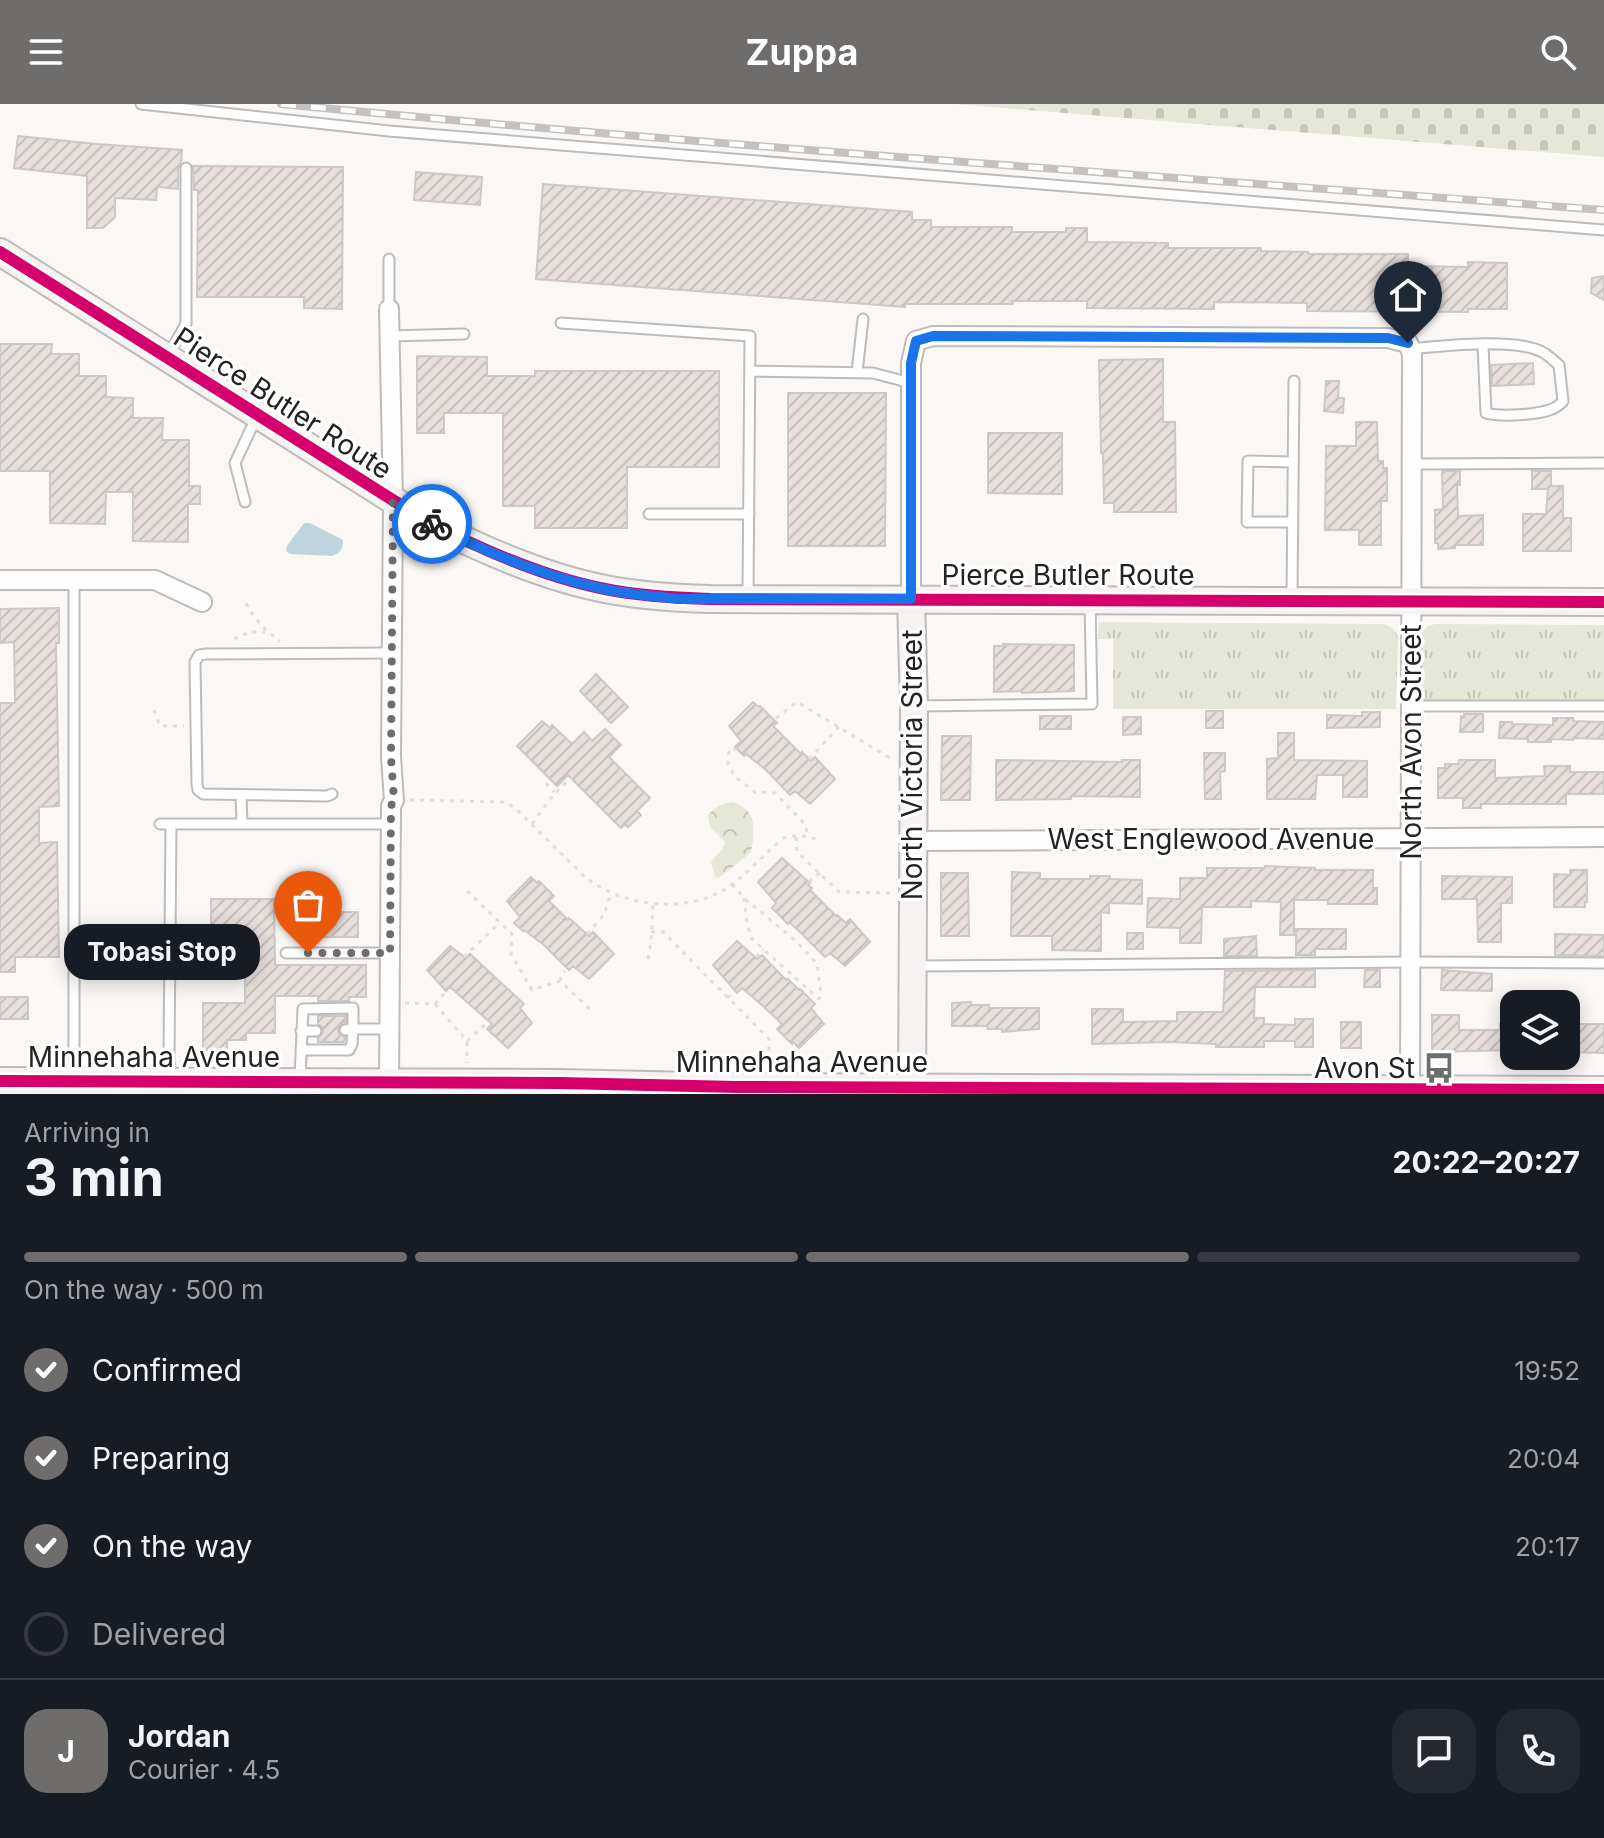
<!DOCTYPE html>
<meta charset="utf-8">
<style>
body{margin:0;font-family:Inter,sans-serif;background:#242831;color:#f1f3f6;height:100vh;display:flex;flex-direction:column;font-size:30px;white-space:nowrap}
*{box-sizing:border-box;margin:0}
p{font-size:26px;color:#9ea1a6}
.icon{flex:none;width:44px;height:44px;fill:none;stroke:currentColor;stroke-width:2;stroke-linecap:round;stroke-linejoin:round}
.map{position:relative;height:990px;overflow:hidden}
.drawer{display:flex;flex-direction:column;background:#171b24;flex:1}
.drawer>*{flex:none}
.tools{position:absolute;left:1500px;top:886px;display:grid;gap:16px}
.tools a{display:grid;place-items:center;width:80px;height:80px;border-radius:16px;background:#171b24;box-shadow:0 4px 20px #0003;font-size:40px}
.pin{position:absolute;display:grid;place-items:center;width:68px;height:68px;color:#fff;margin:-82px -34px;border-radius:50% 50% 50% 0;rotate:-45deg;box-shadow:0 0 8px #0007}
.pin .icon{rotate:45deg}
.courier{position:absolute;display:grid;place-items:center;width:80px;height:80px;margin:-40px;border:6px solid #1a73e8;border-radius:50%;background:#fff;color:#222;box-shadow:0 2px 10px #0007}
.bubble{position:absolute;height:56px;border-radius:24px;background:#171b24;box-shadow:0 4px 20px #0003;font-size:26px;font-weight:700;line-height:56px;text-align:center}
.overview em{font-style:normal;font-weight:700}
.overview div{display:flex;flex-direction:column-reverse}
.overview{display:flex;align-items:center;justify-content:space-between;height:136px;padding:0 24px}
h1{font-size:52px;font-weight:700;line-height:60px}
.bar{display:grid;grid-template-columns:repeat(4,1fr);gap:12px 8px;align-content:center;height:96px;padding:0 24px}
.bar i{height:10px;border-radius:6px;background:#363941}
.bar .selected{background:#6f6d6c}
.bar p{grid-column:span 4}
.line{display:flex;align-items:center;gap:20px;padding:0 24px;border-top:2px solid #363941}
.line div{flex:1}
.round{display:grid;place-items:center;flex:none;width:84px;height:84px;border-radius:24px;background:#242831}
ol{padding:0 24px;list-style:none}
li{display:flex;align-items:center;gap:24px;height:88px}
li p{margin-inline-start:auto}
li .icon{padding:8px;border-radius:50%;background:#6f6d6c;color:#fff;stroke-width:4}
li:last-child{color:#9ea1a6}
li i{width:44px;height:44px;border:4px solid #363941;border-radius:50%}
header{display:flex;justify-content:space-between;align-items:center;height:104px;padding:0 24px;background:#6f6d6c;color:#fff;font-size:36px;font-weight:700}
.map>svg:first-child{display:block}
.grass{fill:url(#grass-tufts)}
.forest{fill:url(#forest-crowns)}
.cemetery{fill:url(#cemetery-stones)}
.water{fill:#bed6db}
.building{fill:url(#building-hatch);stroke:#cbc9c8;stroke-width:2}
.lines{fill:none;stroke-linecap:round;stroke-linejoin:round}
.lane-casing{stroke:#bebcbb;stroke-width:13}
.street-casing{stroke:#bebcbb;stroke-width:22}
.secondary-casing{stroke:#bebcbb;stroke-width:30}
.path{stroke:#dededd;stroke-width:3;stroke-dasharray:4 6;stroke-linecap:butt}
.lane{stroke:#fefefe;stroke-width:9}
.street{stroke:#fefefe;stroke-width:18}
.secondary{stroke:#f7f2f2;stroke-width:26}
.rail-casing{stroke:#c3c2c1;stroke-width:8}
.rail{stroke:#fff;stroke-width:5;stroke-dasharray:15;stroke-linecap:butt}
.cycleway-casing{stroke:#fff;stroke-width:17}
.cycleway{stroke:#d6006c;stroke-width:12}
.done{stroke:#6f6d6c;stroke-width:8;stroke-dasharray:0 14.4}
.route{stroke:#1a73e8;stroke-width:10}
.labels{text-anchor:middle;stroke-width:7;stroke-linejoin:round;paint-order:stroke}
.street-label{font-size:28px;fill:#242322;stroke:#fff}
.poi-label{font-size:28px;fill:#242322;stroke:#fff;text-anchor:end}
</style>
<header><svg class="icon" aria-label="menu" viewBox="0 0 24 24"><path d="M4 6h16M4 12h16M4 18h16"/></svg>Zuppa<svg class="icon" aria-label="search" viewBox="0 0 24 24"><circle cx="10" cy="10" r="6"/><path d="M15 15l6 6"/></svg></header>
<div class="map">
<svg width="1604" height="990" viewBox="0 0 1604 990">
<defs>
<pattern id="grass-tufts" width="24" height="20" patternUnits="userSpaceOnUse" patternTransform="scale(2)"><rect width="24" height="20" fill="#e5e8d8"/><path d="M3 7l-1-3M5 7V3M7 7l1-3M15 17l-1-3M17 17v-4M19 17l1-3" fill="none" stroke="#c4c7b9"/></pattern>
<pattern id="forest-crowns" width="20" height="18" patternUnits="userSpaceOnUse" patternTransform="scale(2)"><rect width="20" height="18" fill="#e5e8d8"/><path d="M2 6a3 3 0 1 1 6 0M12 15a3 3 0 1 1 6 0" fill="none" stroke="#c4c7b9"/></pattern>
<pattern id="cemetery-stones" width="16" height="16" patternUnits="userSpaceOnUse" patternTransform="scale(2)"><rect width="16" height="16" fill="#e5e8d8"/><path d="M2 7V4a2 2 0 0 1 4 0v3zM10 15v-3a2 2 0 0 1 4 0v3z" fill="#c4c7b9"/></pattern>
<pattern id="building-hatch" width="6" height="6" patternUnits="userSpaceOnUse" patternTransform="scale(2)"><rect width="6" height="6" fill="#e7dfdc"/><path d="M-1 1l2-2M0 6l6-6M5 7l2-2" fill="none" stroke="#c6bfbc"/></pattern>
</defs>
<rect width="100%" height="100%" fill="#faf7f5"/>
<path class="grass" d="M 1099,518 L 1383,520 C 1392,522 1395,525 1398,534 L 1396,605 L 1113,605 L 1113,535 L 1098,535 Z
M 1435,520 L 1604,521 L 1604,596 L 1421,596 L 1422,529 L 1428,522 Z"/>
<path class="forest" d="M 732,698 C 758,705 755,727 751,748 L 719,774 L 715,773 L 711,759 C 715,751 723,747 725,738 L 710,723 L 708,711 C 715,703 722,699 732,698 Z"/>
<path class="cemetery" d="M 955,0 L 1604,0 L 1604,53 Z"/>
<path class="water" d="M 304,419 L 310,419 L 343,436 C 344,444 339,450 332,452 L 290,450 L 286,447 L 287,442 Z"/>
<path class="building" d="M 18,32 L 97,40 L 182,46 L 181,59 L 178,64 L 178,85 L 157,83 L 156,96 L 115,94 L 115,113 L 103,124 L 87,124 L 87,72 L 14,64 Z
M 193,62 L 343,63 L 342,205 L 304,204 L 304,193 L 197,193 L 198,86 L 194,86 Z
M 416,68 L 482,73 L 480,101 L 414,96 Z
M 543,80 L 912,108 L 912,116 L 931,116 L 931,123 L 1012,123 L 1012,128 L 1066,128 L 1066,124 L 1087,124 L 1087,138 L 1168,139 L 1168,144 L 1261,144 L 1261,147 L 1308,148 L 1308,150 L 1408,150 L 1408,162 L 1468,163 L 1468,158 L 1507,159 L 1507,205 L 1468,205 L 1468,208 L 1307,207 L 1307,199 L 1214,198 L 1214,205 L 1087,204 L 1087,197 L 1012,197 L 1013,200 L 905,200 L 905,203 L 536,175 Z
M 1604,172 L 1604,196 L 1591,189 L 1592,174 Z
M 0,240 L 52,240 L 51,250 L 79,250 L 79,272 L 106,272 L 106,293 L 133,294 L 133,314 L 163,314 L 162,336 L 189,336 L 189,382 L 200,382 L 200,400 L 188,400 L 188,438 L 133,437 L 133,388 L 106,388 L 105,420 L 50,419 L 50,367 L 0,367 Z
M 417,252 L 487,253 L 487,272 L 535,272 L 535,267 L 719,267 L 719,363 L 627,363 L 627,424 L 535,424 L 535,402 L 503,402 L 503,309 L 444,309 L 444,329 L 417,329 Z
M 1163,255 L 1163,318 L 1175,318 L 1176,408 L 1114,408 L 1114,399 L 1104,399 L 1103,349 L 1101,349 L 1099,256 Z
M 1533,259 L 1534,280 L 1492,282 L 1491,261 Z
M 1326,277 L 1339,277 L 1338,294 L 1344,294 L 1343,309 L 1324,307 Z
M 788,289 L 886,289 L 885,442 L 788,442 Z
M 1356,318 L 1377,318 L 1378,357 L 1383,357 L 1383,364 L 1387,364 L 1387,397 L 1381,397 L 1381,441 L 1359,441 L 1359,426 L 1325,426 L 1326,342 L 1356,342 Z
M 988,329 L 1062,329 L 1062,390 L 988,389 Z
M 1442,367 L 1460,367 L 1460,381 L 1457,381 L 1458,412 L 1483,411 L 1483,441 L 1455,441 L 1455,444 L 1438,445 L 1438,439 L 1435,439 L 1435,406 L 1443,405 Z
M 1532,367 L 1551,367 L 1551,382 L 1563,382 L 1563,414 L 1571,414 L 1571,447 L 1523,447 L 1523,410 L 1546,410 L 1548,385 L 1532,385 Z
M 59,504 L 59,539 L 56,539 L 59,702 L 39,703 L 39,739 L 57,738 L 59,853 L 15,853 L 15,868 L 0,868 L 0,599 L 15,599 L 14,538 L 0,539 L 0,505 Z
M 1003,540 L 1074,541 L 1074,587 L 1022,589 L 1022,587 L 994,588 L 994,542 L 1003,542 Z
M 596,570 L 628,603 L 611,619 L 580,587 Z
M 753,598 L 759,603 L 760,602 L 777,619 L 773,622 L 801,650 L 802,648 L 811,657 L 815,653 L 835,675 L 810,700 L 795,687 L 790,691 L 766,666 L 746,650 L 744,652 L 735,643 L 741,637 L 729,622 Z
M 1206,607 L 1223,607 L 1223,624 L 1206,624 Z
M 1362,608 L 1380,608 L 1380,623 L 1327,624 L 1327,611 L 1362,612 Z
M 1464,610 L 1483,610 L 1483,628 L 1460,628 L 1461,612 L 1464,613 Z
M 1040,612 L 1071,612 L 1071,625 L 1040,625 Z
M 1123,613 L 1141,613 L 1141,630 L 1123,631 Z
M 1553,614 L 1573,614 L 1573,617 L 1604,618 L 1604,635 L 1573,634 L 1573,636 L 1551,635 L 1551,638 L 1528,638 L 1528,635 L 1499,634 L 1500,618 L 1512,618 L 1512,620 L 1553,621 Z
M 542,617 L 550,624 L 552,621 L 572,640 L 584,628 L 592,637 L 605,625 L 621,641 L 609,653 L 650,694 L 637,707 L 641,711 L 628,723 L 625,720 L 621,724 L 568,671 L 557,682 L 517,642 Z
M 1278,629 L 1294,629 L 1294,656 L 1367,657 L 1367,693 L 1343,693 L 1343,671 L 1317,671 L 1315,695 L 1267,695 L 1267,655 L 1278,654 Z
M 942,632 L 971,632 L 970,696 L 941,696 Z
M 1204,649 L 1225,649 L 1225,667 L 1220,668 L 1221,695 L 1205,695 Z
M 996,656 L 1122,658 L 1122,656 L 1140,656 L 1140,693 L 1071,692 L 1071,695 L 996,696 Z
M 1459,656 L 1495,656 L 1495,674 L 1545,672 L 1544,662 L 1570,662 L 1570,668 L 1604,668 L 1604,690 L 1566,690 L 1566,700 L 1481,700 L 1481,704 L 1463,704 L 1463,694 L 1438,694 L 1438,664 L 1445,664 L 1445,660 L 1458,660 Z
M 782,754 L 810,779 L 808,781 L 812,784 L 810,786 L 836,812 L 837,811 L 846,819 L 850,815 L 870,838 L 845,862 L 830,849 L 825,853 L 800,828 L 789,818 L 788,820 L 772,804 L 776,799 L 758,778 Z
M 1265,762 L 1315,764 L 1315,766 L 1373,766 L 1373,784 L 1377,784 L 1377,800 L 1328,800 L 1328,796 L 1294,796 L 1294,831 L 1280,831 L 1281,798 L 1251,797 L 1251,803 L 1202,803 L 1201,839 L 1180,839 L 1180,824 L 1147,823 L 1148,794 L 1180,795 L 1180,774 L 1207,774 L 1207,764 L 1265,764 Z
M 1570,766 L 1587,766 L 1587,798 L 1585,798 L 1585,803 L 1554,803 L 1554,770 L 1570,771 Z
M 1012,768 L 1040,769 L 1040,775 L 1090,775 L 1090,772 L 1110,772 L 1110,775 L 1142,776 L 1142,800 L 1109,799 L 1109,809 L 1101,808 L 1101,847 L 1052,846 L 1052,832 L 1011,832 Z
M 941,769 L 968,769 L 969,832 L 941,832 Z
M 1442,772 L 1512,773 L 1512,799 L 1501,799 L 1501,838 L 1478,838 L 1477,795 L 1442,795 Z
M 531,773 L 537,779 L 539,777 L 554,792 L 549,797 L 568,816 L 569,814 L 589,832 L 593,828 L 614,850 L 589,875 L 573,862 L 569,866 L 544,841 L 524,826 L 523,827 L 514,819 L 520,813 L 507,797 Z
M 211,795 L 274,795 L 275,861 L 366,861 L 366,893 L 349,893 L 349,897 L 318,897 L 318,892 L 275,892 L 275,929 L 246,929 L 246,936 L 227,936 L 227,953 L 203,953 L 203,899 L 245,899 L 245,854 L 220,857 L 218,843 L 211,843 Z
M 300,808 L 358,808 L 358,833 L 300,833 Z
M 1296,825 L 1346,825 L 1346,845 L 1315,845 L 1315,851 L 1296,851 Z
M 1127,829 L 1143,829 L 1143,845 L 1127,845 Z
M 1555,830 L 1604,831 L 1604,852 L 1555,851 Z
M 1256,832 L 1257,852 L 1224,852 L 1224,835 Z
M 737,837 L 757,855 L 762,851 L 786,876 L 788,875 L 799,886 L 800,885 L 815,900 L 811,904 L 824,920 L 799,944 L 793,938 L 792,940 L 777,925 L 782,920 L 763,902 L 742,884 L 737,889 L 713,861 Z
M 450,842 L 466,854 L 470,850 L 524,900 L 520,904 L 532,919 L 508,944 L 487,925 L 492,920 L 450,883 L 446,887 L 427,866 Z
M 1315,866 L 1315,883 L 1255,883 L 1254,914 L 1264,914 L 1264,920 L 1295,921 L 1295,915 L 1313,915 L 1313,943 L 1295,943 L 1295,937 L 1264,937 L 1264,943 L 1216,943 L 1216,940 L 1170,938 L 1092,940 L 1092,905 L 1123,905 L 1123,918 L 1177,917 L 1177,908 L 1223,908 L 1225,867 Z
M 1365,866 L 1380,866 L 1380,883 L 1364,883 Z
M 1442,866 L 1492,870 L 1492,887 L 1441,886 Z
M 0,893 L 28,893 L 28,915 L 0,915 Z
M 971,898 L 971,901 L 989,901 L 989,904 L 1039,904 L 1039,925 L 1002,928 L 1002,925 L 988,925 L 987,922 L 952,922 L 952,899 Z
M 1432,911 L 1459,911 L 1459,926 L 1500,926 L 1500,920 L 1514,920 L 1514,946 L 1432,948 Z
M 318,912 L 346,912 L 346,918 L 340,921 L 338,926 L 340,931 L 345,933 L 344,938 L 318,938 L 318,934 L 323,928 L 322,923 L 318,920 Z
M 1341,918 L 1361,918 L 1361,944 L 1341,944 Z
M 1566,920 L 1604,920 L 1604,949 L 1566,948 Z"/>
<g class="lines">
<defs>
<path id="lane" d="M 141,0 L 389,27 L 1604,126
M 389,155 L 389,205
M 561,219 L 750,232 L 748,492
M 390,232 L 464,230
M 1410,245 C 1441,242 1518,233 1544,249 C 1549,252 1554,257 1559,261 L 1563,297 C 1562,299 1554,305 1552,305 C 1538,311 1500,313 1486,309 L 1483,241
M 168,251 L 186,220 L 186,64
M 750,267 L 873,269 L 911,279
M 857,268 L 863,215
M 1412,360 L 1604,359
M 245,398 L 235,359 L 256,314
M 649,410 L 749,410
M 1292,418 L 1247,418 L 1248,357 L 1293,358
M 1292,493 L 1294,277
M 917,602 L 1092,600 L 1090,498
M 1411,602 L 1604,602
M 332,690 L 327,692 L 203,690 L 198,686 L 197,680 L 195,558 L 199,551 L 206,550 L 392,549
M 241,691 L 242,720
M 160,720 L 391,720
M 286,849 L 390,849
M 916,862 L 1411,858 L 1604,859
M 301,927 L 316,927
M 301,946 L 349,946 L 352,940 L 353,925 L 345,926
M 74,973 L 74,476
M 300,975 L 303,905 L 353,904 L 353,925 L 389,925
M 171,977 L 169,954 L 171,720"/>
<path id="street" d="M 0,476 L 155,476 L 202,498
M 911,495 L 911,259 L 916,237 L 933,232 L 1388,234 L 1408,239 L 1412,250 L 1412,262 L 1410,990
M 913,737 L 1604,733
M 389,979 L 391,702 L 394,696 L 391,653 L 393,398 L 389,205"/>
<path id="secondary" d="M 0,148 L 426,417 C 482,446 543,473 605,485 C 640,492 675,494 710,495 L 1604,498
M 911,495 L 914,602 L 912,990
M 0,977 L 560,979 L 737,983 L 1604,986"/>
</defs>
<use href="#lane" class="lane-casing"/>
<use href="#street" class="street-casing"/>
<use href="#secondary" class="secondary-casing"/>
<path class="path" d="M 246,499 C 255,516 265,526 280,537
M 234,535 L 250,528 L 265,528
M 154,606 L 160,622 L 184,622
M 776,614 L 797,598 L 890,654
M 737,645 L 729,645 L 728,660 L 735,673 L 755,688 L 775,689 L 805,720 L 808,732
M 809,655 L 839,623
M 546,679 L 554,688
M 410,696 L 505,698 L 515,704 L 586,774 C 626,804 691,811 733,780 C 746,770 758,757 770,746 C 774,743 780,736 784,734 C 796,729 810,733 821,737
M 532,720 L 555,689 L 571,674
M 796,733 L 797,748 L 839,788 L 890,789
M 809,778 L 820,769
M 732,780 L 744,794 L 796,837 L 817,860 L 821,889 L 819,895 L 815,897
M 467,787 L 512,830 L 511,850 L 532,886 L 560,877 L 593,908
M 744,794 L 747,820 L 752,835 L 819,895
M 651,828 L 663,828 L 769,935 L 769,960
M 587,830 L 604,811 L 609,795 L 617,791
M 464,853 L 500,818
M 756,853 L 764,845
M 648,855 L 651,838 L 653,799
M 560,877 L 561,872 L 565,867
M 727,893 L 735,890
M 405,899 L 435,900 L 467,937 L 467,959
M 435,900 L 444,890
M 467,937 L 489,917"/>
<use href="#lane" class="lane"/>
<use href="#street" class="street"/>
<use href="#secondary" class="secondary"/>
<defs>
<path id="rail" d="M 281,0 C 721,43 1163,72 1604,106"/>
</defs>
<use href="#rail" class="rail-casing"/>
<use href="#rail" class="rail"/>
<defs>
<path id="cycleway" d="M 0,148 L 426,417 C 482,446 543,473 605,485 C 640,492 675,494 710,495 L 1604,498
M 0,977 L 560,979 L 737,983 L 1604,986"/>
</defs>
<use href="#cycleway" class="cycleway-casing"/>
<use href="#cycleway" class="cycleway"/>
</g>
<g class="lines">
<path class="done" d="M 308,849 L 390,849 L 391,702 L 394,696 L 391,653 L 393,398 L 432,420"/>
<path class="route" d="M 432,420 C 485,448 544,472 604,485 C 628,490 652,492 677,495 L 911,495 L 911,259 L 916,237 L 933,232 L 1388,234 L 1408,239"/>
</g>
<defs>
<symbol id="bus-bare" viewBox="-9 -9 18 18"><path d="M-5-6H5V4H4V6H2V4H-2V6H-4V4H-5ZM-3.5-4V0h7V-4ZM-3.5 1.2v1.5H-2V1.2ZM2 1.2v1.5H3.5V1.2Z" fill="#6f6d6c" stroke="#fff" stroke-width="2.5" paint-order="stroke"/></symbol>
</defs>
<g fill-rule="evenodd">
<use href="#bus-bare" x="1417" y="942" width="44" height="44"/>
</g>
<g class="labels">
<g class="street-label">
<text transform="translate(283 299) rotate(33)" y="10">Pierce Butler Route</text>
<text x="1068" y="481">Pierce Butler Route</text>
<text transform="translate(1411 638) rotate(-90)" y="10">North Avon Street</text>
<text transform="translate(912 661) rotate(-90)" y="10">North Victoria Street</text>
<text x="1211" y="745">West Englewood Avenue</text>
<text x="154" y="963">Minnehaha Avenue</text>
<text x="802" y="968">Minnehaha Avenue</text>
</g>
<g class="poi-label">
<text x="1415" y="974">Avon St</text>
</g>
</g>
</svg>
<div class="tools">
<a><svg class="icon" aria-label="layers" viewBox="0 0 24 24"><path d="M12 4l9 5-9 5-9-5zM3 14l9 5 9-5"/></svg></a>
</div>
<div class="pin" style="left:308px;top:849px;background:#ea580c"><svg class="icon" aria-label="bag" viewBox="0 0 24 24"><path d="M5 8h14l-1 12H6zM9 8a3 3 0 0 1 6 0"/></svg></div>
<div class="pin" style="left:1408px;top:239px;background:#1f2937"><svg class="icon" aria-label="home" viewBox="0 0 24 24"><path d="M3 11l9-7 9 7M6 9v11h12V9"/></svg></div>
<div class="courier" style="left:432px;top:420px"><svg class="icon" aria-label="bike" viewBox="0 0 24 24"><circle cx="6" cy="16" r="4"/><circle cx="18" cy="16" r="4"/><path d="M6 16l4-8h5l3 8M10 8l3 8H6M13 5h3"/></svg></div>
<div class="bubble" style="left:64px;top:820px;width:196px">Tobasi Stop</div>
</div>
<section class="drawer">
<div class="overview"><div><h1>3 min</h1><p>Arriving in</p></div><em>20:22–20:27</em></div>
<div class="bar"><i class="selected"></i><i class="selected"></i><i class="selected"></i><i></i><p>On the way · 500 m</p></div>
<ol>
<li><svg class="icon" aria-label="check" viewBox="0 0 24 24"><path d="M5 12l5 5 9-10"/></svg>Confirmed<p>19:52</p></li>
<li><svg class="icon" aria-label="check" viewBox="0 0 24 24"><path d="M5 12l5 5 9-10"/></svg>Preparing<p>20:04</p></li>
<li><svg class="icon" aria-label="check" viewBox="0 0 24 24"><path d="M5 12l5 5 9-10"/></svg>On the way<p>20:17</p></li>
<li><i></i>Delivered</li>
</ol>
<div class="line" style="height:144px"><b class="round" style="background:#6f6d6c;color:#fff">J</b><div><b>Jordan</b><p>Courier · 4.5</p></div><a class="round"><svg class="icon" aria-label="chat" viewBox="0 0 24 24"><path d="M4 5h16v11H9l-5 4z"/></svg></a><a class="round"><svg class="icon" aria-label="phone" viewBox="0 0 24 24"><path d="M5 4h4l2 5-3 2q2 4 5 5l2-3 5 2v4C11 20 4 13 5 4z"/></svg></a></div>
</section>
